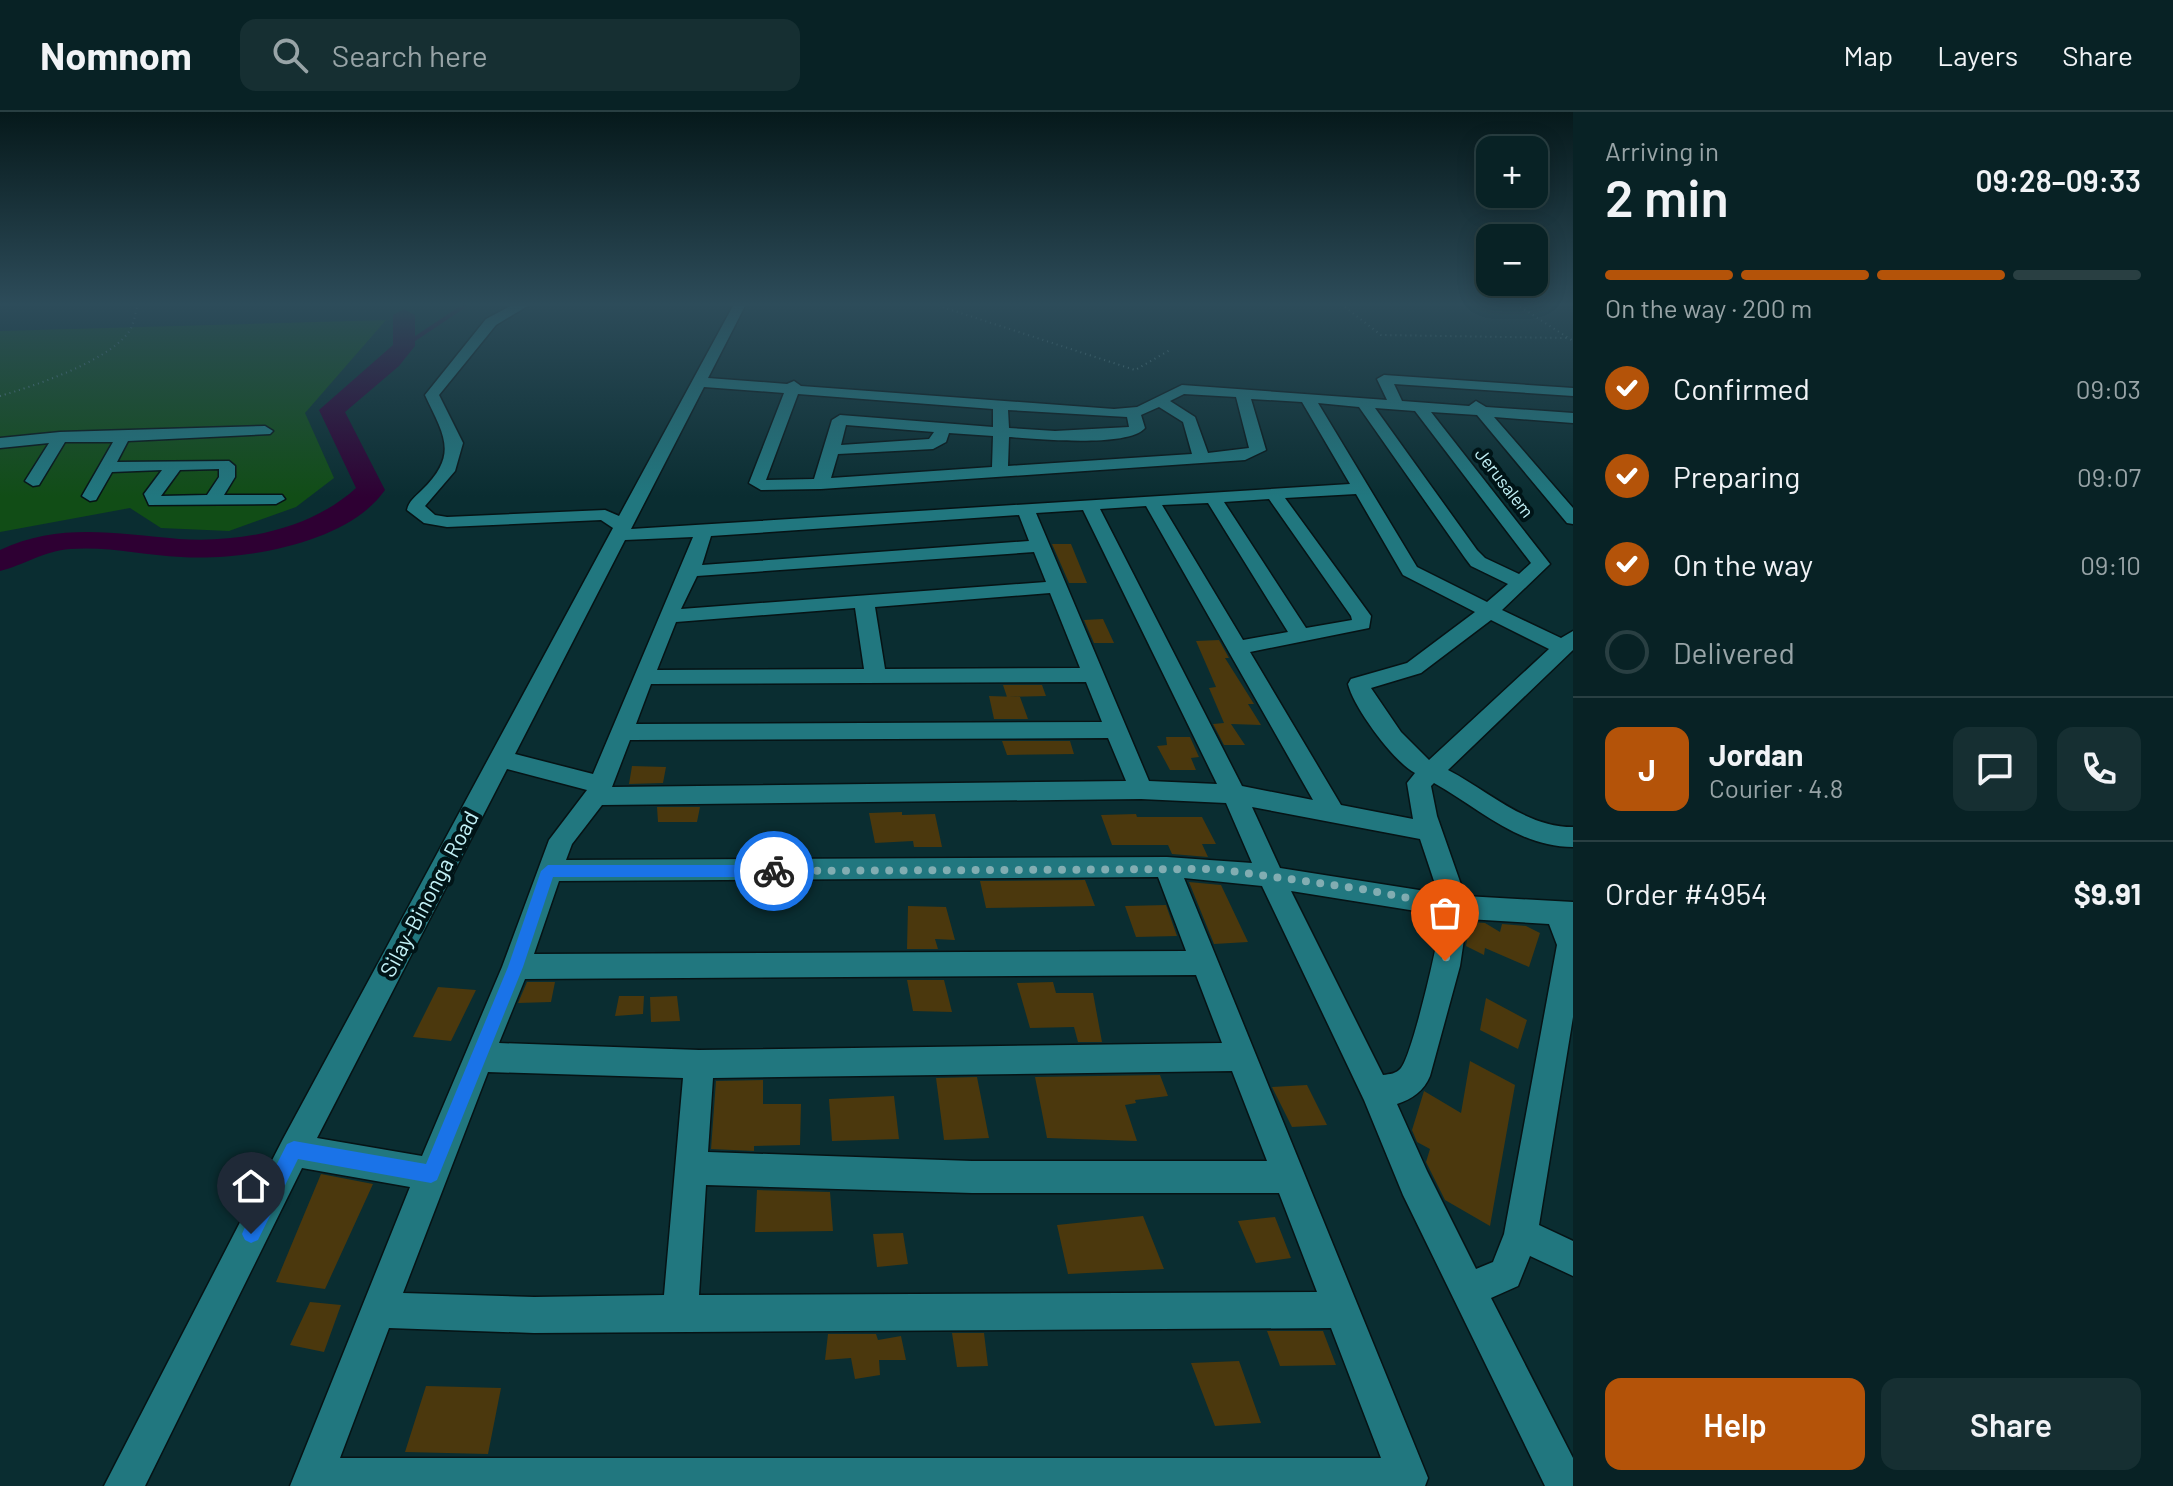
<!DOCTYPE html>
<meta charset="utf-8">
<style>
body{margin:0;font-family:Barlow,sans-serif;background:#162f32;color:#f1f3f6;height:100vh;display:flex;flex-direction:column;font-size:30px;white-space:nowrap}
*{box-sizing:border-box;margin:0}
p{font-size:26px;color:#98a4a7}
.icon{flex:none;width:44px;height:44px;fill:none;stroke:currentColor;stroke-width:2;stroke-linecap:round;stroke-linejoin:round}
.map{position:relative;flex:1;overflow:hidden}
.sheet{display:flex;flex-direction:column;background:#082225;width:600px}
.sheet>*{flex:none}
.fabs{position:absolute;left:1476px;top:24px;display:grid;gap:16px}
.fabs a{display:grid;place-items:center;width:72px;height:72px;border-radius:16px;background:#082225;box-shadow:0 4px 20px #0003,0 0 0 2px #293f42;font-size:40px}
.pin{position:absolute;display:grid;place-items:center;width:68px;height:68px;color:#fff;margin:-82px -34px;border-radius:50% 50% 50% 0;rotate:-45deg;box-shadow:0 0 8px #0007}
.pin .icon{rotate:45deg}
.courier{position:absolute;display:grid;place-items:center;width:80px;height:80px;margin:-40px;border:6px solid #1a73e8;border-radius:50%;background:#fff;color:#222;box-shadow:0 2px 10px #0007}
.headline em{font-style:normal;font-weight:600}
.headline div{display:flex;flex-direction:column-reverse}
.headline{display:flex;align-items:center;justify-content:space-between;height:136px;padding:0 32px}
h1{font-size:52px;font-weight:600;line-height:60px}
.bar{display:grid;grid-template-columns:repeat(4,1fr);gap:12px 8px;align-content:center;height:96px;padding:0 32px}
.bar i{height:10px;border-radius:6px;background:#293f42}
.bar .selected{background:#b45309}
.bar p{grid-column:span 4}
.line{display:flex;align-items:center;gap:20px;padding:0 32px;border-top:2px solid #293f42}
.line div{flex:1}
.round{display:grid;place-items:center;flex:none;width:84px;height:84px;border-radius:16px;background:#162f32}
ol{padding:0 32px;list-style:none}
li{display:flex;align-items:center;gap:24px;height:88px}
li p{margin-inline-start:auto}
li .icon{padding:8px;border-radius:50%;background:#b45309;color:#fff;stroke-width:4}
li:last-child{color:#98a4a7}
li i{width:44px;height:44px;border:4px solid #293f42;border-radius:50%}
.primary-button{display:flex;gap:16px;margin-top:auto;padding:16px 32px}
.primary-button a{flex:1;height:92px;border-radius:16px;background:#b45309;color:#fff;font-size:32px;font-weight:600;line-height:92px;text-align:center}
.primary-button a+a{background:#162f32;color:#f1f3f6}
header{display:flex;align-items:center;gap:48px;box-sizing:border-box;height:112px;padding:0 40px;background:#082225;border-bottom:2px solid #293f42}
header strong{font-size:38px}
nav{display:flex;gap:44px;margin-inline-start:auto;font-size:28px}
.search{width:560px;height:72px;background:#162f32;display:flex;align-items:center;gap:20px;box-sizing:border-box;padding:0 28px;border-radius:16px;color:#98a4a7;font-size:30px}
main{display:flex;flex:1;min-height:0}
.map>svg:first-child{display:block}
.green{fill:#114d16}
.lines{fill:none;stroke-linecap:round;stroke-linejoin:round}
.stream{stroke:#2e0033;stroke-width:4}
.river{fill:#2e0033;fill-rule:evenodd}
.building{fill:#4b380d}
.minor-casing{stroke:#061315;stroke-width:3}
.path{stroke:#5a8388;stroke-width:2;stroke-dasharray:1 4;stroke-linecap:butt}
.minor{fill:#21777f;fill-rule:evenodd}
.route{fill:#1a73e8}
.done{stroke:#82adb2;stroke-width:8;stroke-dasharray:0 14.4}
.labels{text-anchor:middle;stroke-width:8;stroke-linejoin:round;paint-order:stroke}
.far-street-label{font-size:18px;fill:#c3f2f8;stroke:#001417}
.street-label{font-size:22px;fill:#c3f2f8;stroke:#001417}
</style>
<header>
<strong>Nomnom</strong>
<div class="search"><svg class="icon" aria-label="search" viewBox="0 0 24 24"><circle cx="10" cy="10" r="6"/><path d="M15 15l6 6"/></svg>Search here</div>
<nav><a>Map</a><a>Layers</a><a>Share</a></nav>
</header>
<main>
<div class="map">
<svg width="1573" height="1374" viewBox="0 0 1573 1374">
<rect width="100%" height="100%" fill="#0a2d31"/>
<path class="green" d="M 386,208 L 305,301 L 334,366 L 296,395 L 229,419 L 161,416 L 130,396 L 0,420 L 0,219 Z"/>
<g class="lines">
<path class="stream" d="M 404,234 L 467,192"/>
<path class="river" d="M 404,197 L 415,203 L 415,234 L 399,254 L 345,300 L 385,378 C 348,432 242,449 181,445 C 144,443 107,434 70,437 C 44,439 24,453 0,459 L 0,438 C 60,410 116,422 179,427 C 240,431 310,418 356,376 L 319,298 L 393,233 L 393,203 Z"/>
</g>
<path class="building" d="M 1052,432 L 1071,432 L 1087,471 L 1069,471 Z
M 1103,507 L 1114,531 L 1094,531 L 1084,508 Z
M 1219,528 L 1229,546 L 1225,546 L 1254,592 L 1248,592 L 1261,613 L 1231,612 L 1245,633 L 1224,633 L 1213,612 L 1224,611 L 1209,576 L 1216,575 L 1196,529 Z
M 1003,573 L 1042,573 L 1046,584 L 1007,585 Z
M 989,584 L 1020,585 L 1028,607 L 994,607 Z
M 1166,625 L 1190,625 L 1199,645 L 1191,646 L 1196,658 L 1170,658 L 1157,634 L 1167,633 Z
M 1002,629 L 1070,629 L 1074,642 L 1007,643 Z
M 632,654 L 666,655 L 663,671 L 629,672 Z
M 657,695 L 700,695 L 697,710 L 658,710 Z
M 902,700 L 902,703 L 935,702 L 942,735 L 914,735 L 913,729 L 875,731 L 869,701 Z
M 1136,702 L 1137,705 L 1202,705 L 1216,732 L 1202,732 L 1208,745 L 1172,742 L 1168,733 L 1112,733 L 1101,703 Z
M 1085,768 L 1095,794 L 986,796 L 980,769 Z
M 1189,770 L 1221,773 L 1248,830 L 1214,832 Z
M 1166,793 L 1177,824 L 1136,825 L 1125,794 Z
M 908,794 L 946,795 L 955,828 L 935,827 L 938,837 L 907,837 Z
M 1470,810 L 1485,811 L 1500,820 L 1502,812 L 1526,814 L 1540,821 L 1529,855 L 1485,836 L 1484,843 L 1466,834 Z
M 907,868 L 944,868 L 952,900 L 913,899 Z
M 527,870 L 555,870 L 551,890 L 518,891 Z
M 1053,870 L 1056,881 L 1093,881 L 1102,930 L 1078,930 L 1074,915 L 1030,916 L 1017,871 Z
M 438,875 L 476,878 L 451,929 L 413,925 Z
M 619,884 L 644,884 L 643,902 L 615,904 Z
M 677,884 L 680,909 L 651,910 L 650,885 Z
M 1486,886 L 1527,908 L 1518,937 L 1480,918 Z
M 1470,949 L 1515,973 L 1490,1114 L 1445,1088 L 1426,1050 L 1430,1037 L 1417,1030 L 1412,1018 L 1424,979 L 1461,1001 Z
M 1160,963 L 1168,984 L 1135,988 L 1136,991 L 1125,993 L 1137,1029 L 1047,1026 L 1035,965 Z
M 977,965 L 989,1026 L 944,1028 L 936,966 Z
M 763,968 L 763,992 L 801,992 L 800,1033 L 754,1034 L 754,1039 L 711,1037 L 716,969 Z
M 1307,973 L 1327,1013 L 1292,1015 L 1272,975 Z
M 894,984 L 899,1027 L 832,1029 L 829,987 Z
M 321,1062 L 373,1072 L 325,1177 L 276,1170 Z
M 757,1078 L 830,1080 L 833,1119 L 755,1120 Z
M 1143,1104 L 1164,1157 L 1068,1162 L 1057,1113 Z
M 1275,1105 L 1291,1146 L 1256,1151 L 1238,1109 Z
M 903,1121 L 908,1152 L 877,1155 L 873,1122 Z
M 310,1190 L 341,1193 L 324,1240 L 290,1233 Z
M 1267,1219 L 1323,1219 L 1336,1253 L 1280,1254 Z
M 952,1221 L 984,1221 L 988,1254 L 957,1255 Z
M 828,1222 L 876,1222 L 878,1228 L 901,1224 L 906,1248 L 879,1248 L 880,1263 L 855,1267 L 851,1246 L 825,1248 Z
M 1239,1249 L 1261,1311 L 1215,1314 L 1191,1251 Z
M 426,1274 L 501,1276 L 488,1342 L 405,1340 Z"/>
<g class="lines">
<defs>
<path id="minor" d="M 514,192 L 531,192 L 496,213 L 439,283 L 463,331 L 455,359 L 425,394 L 435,403 L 447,405 L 605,398 L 619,404 L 734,192 L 746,192 L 708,266 L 787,272 L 794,269 L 801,274 L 1114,297 L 1137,295 L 1182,273 L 1387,288 L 1377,267 L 1384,263 L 1573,276 L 1573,284 L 1394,272 L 1402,289 L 1469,294 L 1476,289 L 1486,295 L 1573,301 L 1573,311 L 1494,305 L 1573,396 L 1573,412 L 1567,411 L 1477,303 L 1431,300 L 1550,452 L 1502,498 L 1561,526 L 1573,519 L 1573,538 L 1448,658 C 1489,679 1525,715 1573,715 L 1573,735 C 1518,735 1479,696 1434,671 L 1431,674 L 1437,704 L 1465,784 L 1573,790 L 1573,905 L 1539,1113 L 1573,1129 L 1573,1164 L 1530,1144 L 1518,1174 L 1491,1186 L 1573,1346 L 1573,1374 L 1545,1374 L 1403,1083 L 1364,988 L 1262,774 L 1184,766 L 1428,1366 L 1425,1374 L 290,1374 L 410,1075 L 302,1056 L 145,1374 L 104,1374 L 283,1027 L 613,416 L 601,408 L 447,415 L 424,411 L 407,398 C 409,389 415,385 422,378 C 459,342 444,324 425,283 L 486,207 ZM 704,275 L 784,281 L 749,371 L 761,378 L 821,377 L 1245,348 L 1266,338 L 1251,287 L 1302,290 L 1350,372 L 631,417 ZM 798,282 L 993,297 L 993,315 L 840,303 L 832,308 L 814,367 L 766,368 ZM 1184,282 L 1236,285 L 1249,336 L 1208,341 L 1195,305 L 1170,289 ZM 1318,291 L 1359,295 L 1465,446 L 1471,454 L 1508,472 L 1487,490 L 1417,455 ZM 1159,295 L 1183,310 L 1192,342 L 1008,354 L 1009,325 C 1036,327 1128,336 1145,316 L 1141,303 ZM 1375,296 L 1415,299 L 1531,451 L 1519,462 L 1485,446 L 1477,438 ZM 1008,298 L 1127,305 L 1129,315 L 1055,319 L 1009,316 ZM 846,313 L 934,320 L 929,327 L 841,333 ZM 949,321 L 993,324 L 992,355 L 831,366 L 838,342 L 933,337 L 946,330 ZM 1356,382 L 1403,463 L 1475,500 L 1407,551 L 1351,567 L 1348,572 C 1354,596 1393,649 1415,661 L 1407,671 L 1413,707 L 1341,693 L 1250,540 L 1369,516 L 1371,504 L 1285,386 ZM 1269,387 L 1351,504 L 1352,508 L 1306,516 L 1224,390 ZM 1208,391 L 1288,520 L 1243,528 L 1162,393 ZM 1146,394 L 1313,688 L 1242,674 L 1100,397 ZM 1083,398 L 1217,672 L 1149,669 L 1036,401 ZM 1019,403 L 1029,429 L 702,453 L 711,424 ZM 693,425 L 593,662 L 515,642 L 625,428 ZM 1034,440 L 1046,470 L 681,497 L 697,464 ZM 1050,481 L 1080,556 L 885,557 L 875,495 ZM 855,496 L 864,557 L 657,558 L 676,510 ZM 1491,508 L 1549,537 L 1429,648 L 1401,620 L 1371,576 L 1421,561 ZM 1086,570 L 1102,610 L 636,612 L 651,572 ZM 1108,626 L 1126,669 L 612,675 L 630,628 ZM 507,657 L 587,678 L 549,728 L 502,855 L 422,1044 L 317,1026 ZM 1141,687 L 1226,691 L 1252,751 L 1167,745 L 566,748 L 572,732 L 602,693 ZM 1252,695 L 1420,727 L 1438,781 L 1280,756 ZM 1158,765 L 1186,839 L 534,842 L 559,769 ZM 1291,779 L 1441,803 C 1440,825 1412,943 1401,956 C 1396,962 1390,962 1383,963 ZM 1467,807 L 1549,812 L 1557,833 L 1504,1122 L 1493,1150 L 1476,1157 L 1427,1059 L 1397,992 C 1412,987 1424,979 1430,964 L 1460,854 ZM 1196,863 L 1222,931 L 699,938 L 499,931 L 525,867 ZM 1232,959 L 1267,1049 L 972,1049 L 708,1040 L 713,966 ZM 488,960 L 683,966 L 664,1183 L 534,1185 L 403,1181 ZM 706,1073 L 972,1081 L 1279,1081 L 1317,1180 L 699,1183 ZM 389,1216 L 534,1221 L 1331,1216 L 1381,1346 L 340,1346 Z
M 265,314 L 273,319 L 270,322 L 128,329 L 117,350 L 229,349 L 235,354 L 235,365 L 224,383 L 282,383 L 285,387 L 276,392 L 149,393 L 144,382 L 162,358 L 112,360 L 96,388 L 90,389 L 82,384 L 113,330 L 65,330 L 39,373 L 33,374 L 25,369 L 49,331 L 0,336 L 0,326 L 60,320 ZM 219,357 L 219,365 L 207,383 L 161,384 L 180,358 Z"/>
</defs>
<use href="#minor" class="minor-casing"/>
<path class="path" d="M 933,192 L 1135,258 L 1170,238
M 1341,192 L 1381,223 L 1568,226
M 1516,192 L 1573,229
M 0,284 C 34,274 106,250 128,221 C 134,214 135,201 138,192"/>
<use href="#minor" class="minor"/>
</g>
<linearGradient id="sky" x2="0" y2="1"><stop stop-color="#06191b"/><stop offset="0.5" stop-color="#2d4c5a"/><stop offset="1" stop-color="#2d4c5a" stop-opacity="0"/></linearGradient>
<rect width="1573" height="385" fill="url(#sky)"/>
<path class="route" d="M 548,753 L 774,753 L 781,759 L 774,765 L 553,765 L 523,855 L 437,1068 L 431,1071 L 298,1047 L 258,1128 L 251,1131 L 245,1128 L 242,1122 L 245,1115 L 287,1032 L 294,1029 L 426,1052 L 508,855 L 541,759 Z"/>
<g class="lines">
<path class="done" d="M 774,759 L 1216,757 L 1362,777 L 1454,795 L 1453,821 L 1445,849"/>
</g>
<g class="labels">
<g class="far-street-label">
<text transform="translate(1504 371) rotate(52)" y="6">Jerusalem</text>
</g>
<g class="street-label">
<text transform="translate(429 782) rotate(-62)" y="8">Silay-Binonga Road</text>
</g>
</g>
</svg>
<div class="fabs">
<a>+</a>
<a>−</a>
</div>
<div class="pin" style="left:1445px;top:849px;background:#ea580c"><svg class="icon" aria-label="bag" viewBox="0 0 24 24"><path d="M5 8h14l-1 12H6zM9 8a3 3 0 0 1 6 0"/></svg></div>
<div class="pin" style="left:251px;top:1122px;background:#1f2937"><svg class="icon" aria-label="home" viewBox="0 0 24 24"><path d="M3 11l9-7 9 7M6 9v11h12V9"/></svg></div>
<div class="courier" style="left:774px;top:759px"><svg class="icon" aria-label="bike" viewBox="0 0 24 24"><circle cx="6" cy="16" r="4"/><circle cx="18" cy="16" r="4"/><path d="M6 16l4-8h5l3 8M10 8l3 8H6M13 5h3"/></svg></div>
</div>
<section class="sheet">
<div class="headline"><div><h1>2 min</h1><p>Arriving in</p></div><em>09:28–09:33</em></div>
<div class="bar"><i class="selected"></i><i class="selected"></i><i class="selected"></i><i></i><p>On the way · 200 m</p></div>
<ol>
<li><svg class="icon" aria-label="check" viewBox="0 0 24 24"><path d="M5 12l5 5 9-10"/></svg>Confirmed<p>09:03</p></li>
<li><svg class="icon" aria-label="check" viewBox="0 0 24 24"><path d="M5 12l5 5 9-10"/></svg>Preparing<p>09:07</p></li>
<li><svg class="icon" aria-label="check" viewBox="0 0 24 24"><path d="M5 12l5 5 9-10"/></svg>On the way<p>09:10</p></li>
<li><i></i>Delivered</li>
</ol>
<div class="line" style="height:144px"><b class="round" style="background:#b45309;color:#fff">J</b><div><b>Jordan</b><p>Courier · 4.8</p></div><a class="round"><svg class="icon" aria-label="chat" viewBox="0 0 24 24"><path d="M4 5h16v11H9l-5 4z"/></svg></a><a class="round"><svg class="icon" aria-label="phone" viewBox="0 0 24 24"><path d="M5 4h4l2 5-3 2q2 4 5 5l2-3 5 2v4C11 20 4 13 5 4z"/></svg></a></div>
<div class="line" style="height:104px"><div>Order #4954</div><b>$9.91</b></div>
<div class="primary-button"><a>Help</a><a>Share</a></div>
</section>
</main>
